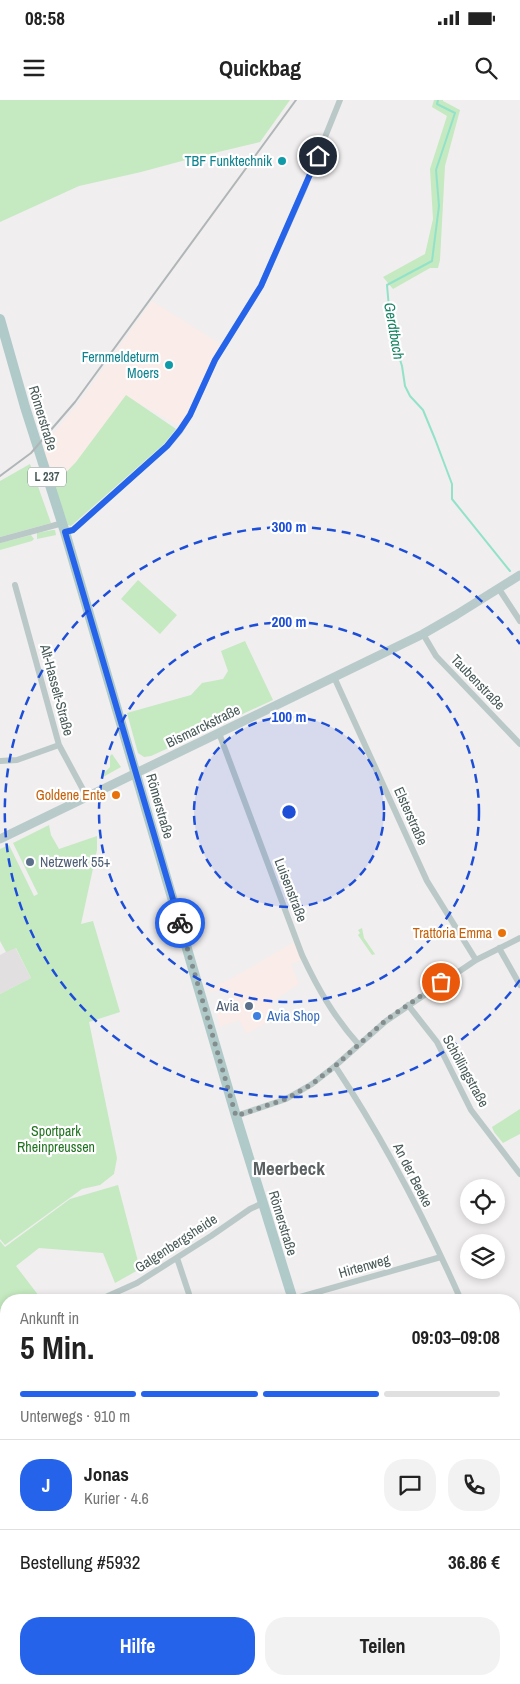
<!DOCTYPE html>
<html lang="de">
<meta charset="utf-8">
<style>
body{margin:0;font-family:"Archivo Narrow",sans-serif;background:#f2f2f2;color:#222;height:100vh;display:flex;flex-direction:column;font-size:19px;white-space:nowrap}
*{box-sizing:border-box;margin:0}
p{font-size:16px;color:#767676}
.icon{flex:none;width:28px;height:28px;fill:none;stroke:currentColor;stroke-width:2;stroke-linecap:round;stroke-linejoin:round}
.map{position:relative;flex:1;overflow:hidden}
.panel{position:absolute;left:0px;top:1194px;width:520px;height:391px;display:flex;flex-direction:column;background:#fff;border-radius:20px 20px 0 0;box-shadow:0 2px 8px #0003}
.panel>*{flex:none}
.buttons{position:absolute;left:460px;top:1079px;display:grid;gap:10px}
.buttons a{display:grid;place-items:center;width:45px;height:45px;border-radius:50%;background:#fff;box-shadow:0 2px 8px #0003;font-size:25px}
.pin{position:absolute;display:grid;place-items:center;width:42px;height:42px;color:#fff;margin:-21px;border:2px solid #fff;border-radius:50%;box-shadow:0 1px 5px #0007}
.courier{position:absolute;display:grid;place-items:center;width:50px;height:50px;margin:-25px;border:4px solid #2563eb;border-radius:50%;background:#fff;color:#222;box-shadow:0 1px 6px #0007}
.headline em{font-style:normal;font-weight:800}
.headline div{display:flex;flex-direction:column-reverse}
.headline{display:flex;align-items:center;justify-content:space-between;height:85px;padding:0 20px}
h1{font-size:32px;font-weight:800;line-height:38px}
.bar{display:grid;grid-template-columns:repeat(4,1fr);gap:8px 5px;align-content:center;height:60px;padding:0 20px}
.bar i{height:6px;border-radius:4px;background:#e0e0e0}
.bar .active{background:#2563eb}
.bar p{grid-column:span 4}
.line{display:flex;align-items:center;gap:12px;padding:0 20px;border-top:1px solid #e0e0e0}
.line div{flex:1}
.round{display:grid;place-items:center;flex:none;width:52px;height:52px;border-radius:20px;background:#f2f2f2}
.primary-button{display:flex;gap:10px;margin-top:auto;padding:10px 20px}
.primary-button a{flex:1;height:58px;border-radius:20px;background:#2563eb;color:#fff;font-size:20px;font-weight:800;line-height:58px;text-align:center}
.primary-button a+a{background:#f2f2f2;color:#222}
.status{display:flex;justify-content:space-between;align-items:center;height:35px;padding:0 25px;background:#fff;direction:ltr}
.status svg{height:14px;fill:currentColor}
header{display:flex;justify-content:space-between;align-items:center;height:65px;padding:0 20px;background:#fff;font-size:22px;font-weight:800}
.map>svg:first-child{display:block}
.commercial{fill:#faece8}
.education{fill:#e1dfe0}
.green{fill:#c5e9c0}
.lines{fill:none;stroke-linecap:round;stroke-linejoin:round}
.stream{stroke:#92e2ca;stroke-width:2}
.minor{stroke:#bac9c8;stroke-width:6}
.secondary{stroke:#b8caca;stroke-width:9}
.primary{stroke:#b0cac9;stroke-width:10}
.rail{stroke:#b0b6b7;stroke-width:2}
.done{stroke:#838d8d;stroke-width:5;stroke-dasharray:0 9}
.route{stroke:#2563eb;stroke-width:6}
.ring{fill:none;stroke:#1d4ed8;stroke-width:2.5;stroke-dasharray:9 6}
.culture-dot{fill:#0f9aa8;stroke:#fff;stroke-width:2}
.food-dot{fill:#e8710a;stroke:#fff;stroke-width:2}
.service-dot{fill:#5c6f8a;stroke:#fff;stroke-width:2}
.shop-dot{fill:#3f7fe0;stroke:#fff;stroke-width:2}
.labels{text-anchor:middle;stroke-width:4.5;stroke-linejoin:round;paint-order:stroke}
.shield{fill:#fff;stroke:#7f8b8a;stroke-width:1}
.shield-label{font-size:12px;font-weight:bold;fill:#485958}
.culture-label{font-size:14px;fill:#0d838f;stroke:#fff;text-anchor:end}
.street-label{font-size:14px;fill:#485958;stroke:#fff}
.food-label{font-size:14px;fill:#c56008;stroke:#fff;text-anchor:end}
.service-label{font-size:14px;fill:#4e5e75;stroke:#fff;text-anchor:start}
.shop-label{font-size:14px;fill:#366cbe;stroke:#fff;text-anchor:start}
.park-label{font-size:14px;fill:#207220;stroke:#fff}
.water-label{font-size:15px;font-style:italic;fill:#1a8465;stroke:#fff}
.district-label{font-size:19px;font-weight:bold;fill:#5b6162;stroke:#fff}
.centre{fill:#1d4ed8;stroke:#fff;stroke-width:2.5}
.ring-label{font-size:15px;text-anchor:middle;font-weight:bold;fill:#1d4ed8;stroke:#fff;stroke-width:4.5;stroke-linejoin:round;paint-order:stroke}
</style>
<div class="status"><b>08:58</b><svg viewBox="0 0 49 12"><path d="M0 12V9h3v3zM5 12V6h3v6zM10 12V3h3v9zM15 12V0h3v12zM26 1h20v11H26zM47 4h2v5h-2z"/></svg></div>
<header><svg class="icon" aria-label="menu" viewBox="0 0 24 24"><path d="M4 6h16M4 12h16M4 18h16"/></svg>Quickbag<svg class="icon" aria-label="search" viewBox="0 0 24 24"><circle cx="10" cy="10" r="6"/><path d="M15 15l6 6"/></svg></header>
<div class="map">
<svg width="520" height="1584" viewBox="0 0 520 1584">
<rect width="100%" height="100%" fill="#f0eeef"/>
<path class="commercial" d="M 152,201 L 222,245 L 199,284 L 187,313 L 179,326 L 126,296 L 76,362 L 54,385 L 42,347 L 78,304 Z
M 294,842 L 301,860 L 291,864 L 299,884 L 270,903 L 277,916 L 247,934 L 239,920 L 220,927 L 215,909 L 231,905 L 234,902 L 230,888 L 210,892 L 209,889 L 234,877 Z"/>
<path class="education" d="M 15,847 L 31,878 L 0,894 L 0,855 Z"/>
<path class="green" d="M 0,0 L 290,0 L 260,42 L 193,58 L 141,72 L 79,86 L 0,122 Z
M 434,0 L 443,0 L 443,1 L 460,10 L 445,66 L 440,160 L 438,168 L 430,168 L 393,189 L 383,177 L 425,154 L 433,119 L 430,69 L 447,16 L 432,7 Z
M 126,295 L 176,329 L 164,344 L 71,426 L 68,425 L 54,385 L 76,362 Z
M 30,364 L 51,423 L 0,437 L 0,381 Z
M 53,430 L 55,430 L 56,435 L 37,439 L 37,433 Z
M 31,435 L 34,439 L 32,441 L 0,450 L 0,443 Z
M 138,480 L 177,515 L 160,534 L 121,499 Z
M 245,541 L 273,600 L 151,656 L 144,657 L 138,653 L 127,613 L 191,595 L 202,583 L 223,579 L 228,571 L 221,551 Z
M 112,654 L 121,667 L 103,677 L 102,675 L 110,667 L 110,656 Z
M 49,725 L 51,735 L 59,749 L 97,736 L 97,750 L 81,824 L 93,821 L 120,912 L 89,922 L 117,1058 L 114,1074 L 100,1085 L 82,1089 L 5,1145 L 0,1139 L 0,894 L 31,878 L 16,848 L 6,852 L 0,841 L 0,749 L 9,745 L 34,796 L 38,794 L 13,743 Z
M 362,828 L 364,838 L 377,857 L 375,854 L 372,855 L 358,835 L 360,833 L 358,830 Z
M 520,1009 L 520,1034 L 503,1043 L 494,1032 L 492,1027 Z
M 118,1085 L 140,1169 L 115,1183 L 103,1153 L 39,1148 L 16,1166 L 42,1200 L 6,1200 L 6,1233 L 0,1236 L 0,1141 L 5,1147 L 70,1099 Z"/>
<g class="lines">
<path class="stream" d="M 438,0 L 437,4 L 455,13 L 436,70 L 439,106 L 432,161 L 387,185 L 391,231 L 402,266 L 405,286 L 410,296 L 423,310 L 435,339 L 452,384 L 452,399 L 510,471"/>
<path class="minor" d="M 65,432 L 73,430 L 167,346 L 180,331 L 190,315 L 215,260 L 261,186 L 304,89 L 340,0
M 0,440 L 63,423
M 15,485 L 59,645 L 87,697
M 499,489 L 520,521
M 423,534 L 436,556 L 520,644
M 334,577 L 427,781 L 476,860
M 219,633 L 302,855 C 318,889 334,917 359,945
M 0,661 L 17,660 L 59,645
M 499,848 L 520,885
M 408,905 L 437,942 L 471,1010 L 520,1074
M 335,966 C 384,1040 425,1119 461,1200
M 236,1016 L 286,999 L 312,984 L 335,966 L 386,921 L 476,860 L 520,838
M 177,1158 L 191,1200
M 293,1199 L 441,1157
M 99,1200 L 137,1183 L 211,1136 L 250,1109 L 263,1103
M 3,1243 L 6,1242
M 514,1264 L 520,1263
M 0,1311 L 6,1311
M 514,1370 L 520,1370
M 0,1394 L 6,1472
M 514,1437 L 520,1440
M 514,1495 L 520,1483
M 514,1557 L 520,1556
M 241,1579 L 247,1584
M 11,1584 L 11,1579
M 139,1584 L 182,1579
M 339,1584 L 344,1579
M 497,1584 L 498,1579"/>
<path class="secondary" d="M 0,739 L 423,534 L 456,515 L 520,475"/>
<path class="primary" d="M 0,219 L 25,307 L 65,432 L 236,1016 L 293,1200
M 413,1579 L 414,1584"/>
<path class="rail" d="M 0,376 L 31,353 L 75,302 L 296,0"/>
</g>
<g class="lines">
<path class="done" d="M 180,823 L 236,1016 L 286,999 L 312,984 L 335,966 L 386,920 L 441,882"/>
<path class="route" d="M 180,823 L 65,432 L 73,430 L 167,346 L 180,330 L 190,315 L 215,260 L 261,186 L 318,56"/>
</g>
<circle cx="289" cy="712" r="95" fill="#1d4ed8" fill-opacity=".12"/>
<g class="ring">
<circle cx="289" cy="712" r="95"/>
<circle cx="289" cy="712" r="190"/>
<path d="M520 880A285 285 0 1 1 520 544"/>
</g>
<g class="culture-dot">
<circle cx="282" cy="61" r="5"/>
<circle cx="169" cy="265" r="5"/>
</g>
<g class="food-dot">
<circle cx="116" cy="695" r="5"/>
<circle cx="502" cy="833" r="5"/>
</g>
<g class="service-dot">
<circle cx="30" cy="762" r="5"/>
<circle cx="249" cy="906" r="5"/>
</g>
<circle class="shop-dot" cx="257" cy="916" r="5"/>
<g class="labels">
<rect class="shield" x="28" y="367.5" width="38" height="19" rx="4"/>
<g class="shield-label">
<text x="47" y="381">L 237</text>
</g>
<g class="culture-label">
<text x="272" y="66">TBF Funktechnik</text>
<text x="159" y="262">Fernmeldeturm<tspan x="159" dy="16">Moers</tspan></text>
</g>
<g class="street-label">
<text transform="translate(43 318) rotate(73)" y="5">Römerstraße</text>
<text transform="translate(478 582) rotate(46)" y="5">Taubenstraße</text>
<text transform="translate(57 590) rotate(75)" y="5">Alt-Hasselt-Straße</text>
<text transform="translate(203 626) rotate(-26)" y="5">Bismarckstraße</text>
<text transform="translate(160 706) rotate(74)" y="5">Römerstraße</text>
<text transform="translate(411 716) rotate(66)" y="5">Elsterstraße</text>
<text transform="translate(291 790) rotate(69)" y="5">Luisenstraße</text>
<text transform="translate(466 971) rotate(61)" y="5">Schöllingstraße</text>
<text transform="translate(413 1075) rotate(63)" y="5">An der Beeke</text>
<text transform="translate(283 1123) rotate(73)" y="5">Römerstraße</text>
<text transform="translate(176 1143) rotate(-33)" y="5">Galgenbergsheide</text>
<text transform="translate(364 1166) rotate(-16)" y="5">Hirtenweg</text>
</g>
<g class="food-label">
<text x="106" y="700">Goldene Ente</text>
<text x="492" y="838">Trattoria Emma</text>
</g>
<g class="service-label">
<text x="40" y="767">Netzwerk 55+</text>
<text x="239" y="911" text-anchor="end">Avia</text>
</g>
<g class="shop-label">
<text x="267" y="921">Avia Shop</text>
</g>
<g class="park-label">
<text x="56" y="1036">Sportpark<tspan x="56" dy="16">Rheinpreussen</tspan></text>
</g>
<g class="water-label">
<text transform="translate(394 231) rotate(80)" y="5">Gerdtbach</text>
</g>
<g class="district-label">
<text x="289" y="1075">Meerbeck</text>
</g>
</g>
<circle cx="289" cy="712" r="8" class="centre"/>
<g class="ring-label">
<text x="289" y="432">300 m</text>
<text x="289" y="527">200 m</text>
<text x="289" y="622">100 m</text>
</g>
</svg>
<div class="buttons">
<a><svg class="icon" aria-label="locate" viewBox="0 0 24 24"><circle cx="12" cy="12" r="6"/><path d="M12 2v4M12 18v4M2 12h4M18 12h4"/></svg></a>
<a><svg class="icon" aria-label="layers" viewBox="0 0 24 24"><path d="M12 4l9 5-9 5-9-5zM3 14l9 5 9-5"/></svg></a>
</div>
<div class="pin" style="left:441px;top:882px;background:#ea580c"><svg class="icon" aria-label="bag" viewBox="0 0 24 24"><path d="M5 8h14l-1 12H6zM9 8a3 3 0 0 1 6 0"/></svg></div>
<div class="pin" style="left:318px;top:56px;background:#1f2937"><svg class="icon" aria-label="home" viewBox="0 0 24 24"><path d="M3 11l9-7 9 7M6 9v11h12V9"/></svg></div>
<div class="courier" style="left:180px;top:823px"><svg class="icon" aria-label="bike" viewBox="0 0 24 24"><circle cx="6" cy="16" r="4"/><circle cx="18" cy="16" r="4"/><path d="M6 16l4-8h5l3 8M10 8l3 8H6M13 5h3"/></svg></div>
<section class="panel">
<div class="headline"><div><h1>5 Min.</h1><p>Ankunft in</p></div><em>09:03–09:08</em></div>
<div class="bar"><i class="active"></i><i class="active"></i><i class="active"></i><i></i><p>Unterwegs · 910 m</p></div>
<div class="line" style="height:90px"><b class="round" style="background:#2563eb;color:#fff">J</b><div><b>Jonas</b><p>Kurier · 4.6</p></div><a class="round"><svg class="icon" aria-label="chat" viewBox="0 0 24 24"><path d="M4 5h16v11H9l-5 4z"/></svg></a><a class="round"><svg class="icon" aria-label="phone" viewBox="0 0 24 24"><path d="M5 4h4l2 5-3 2q2 4 5 5l2-3 5 2v4C11 20 4 13 5 4z"/></svg></a></div>
<div class="line" style="height:65px"><div>Bestellung #5932</div><b>36.86 €</b></div>
<div class="primary-button"><a>Hilfe</a><a>Teilen</a></div>
</section>
</div>
